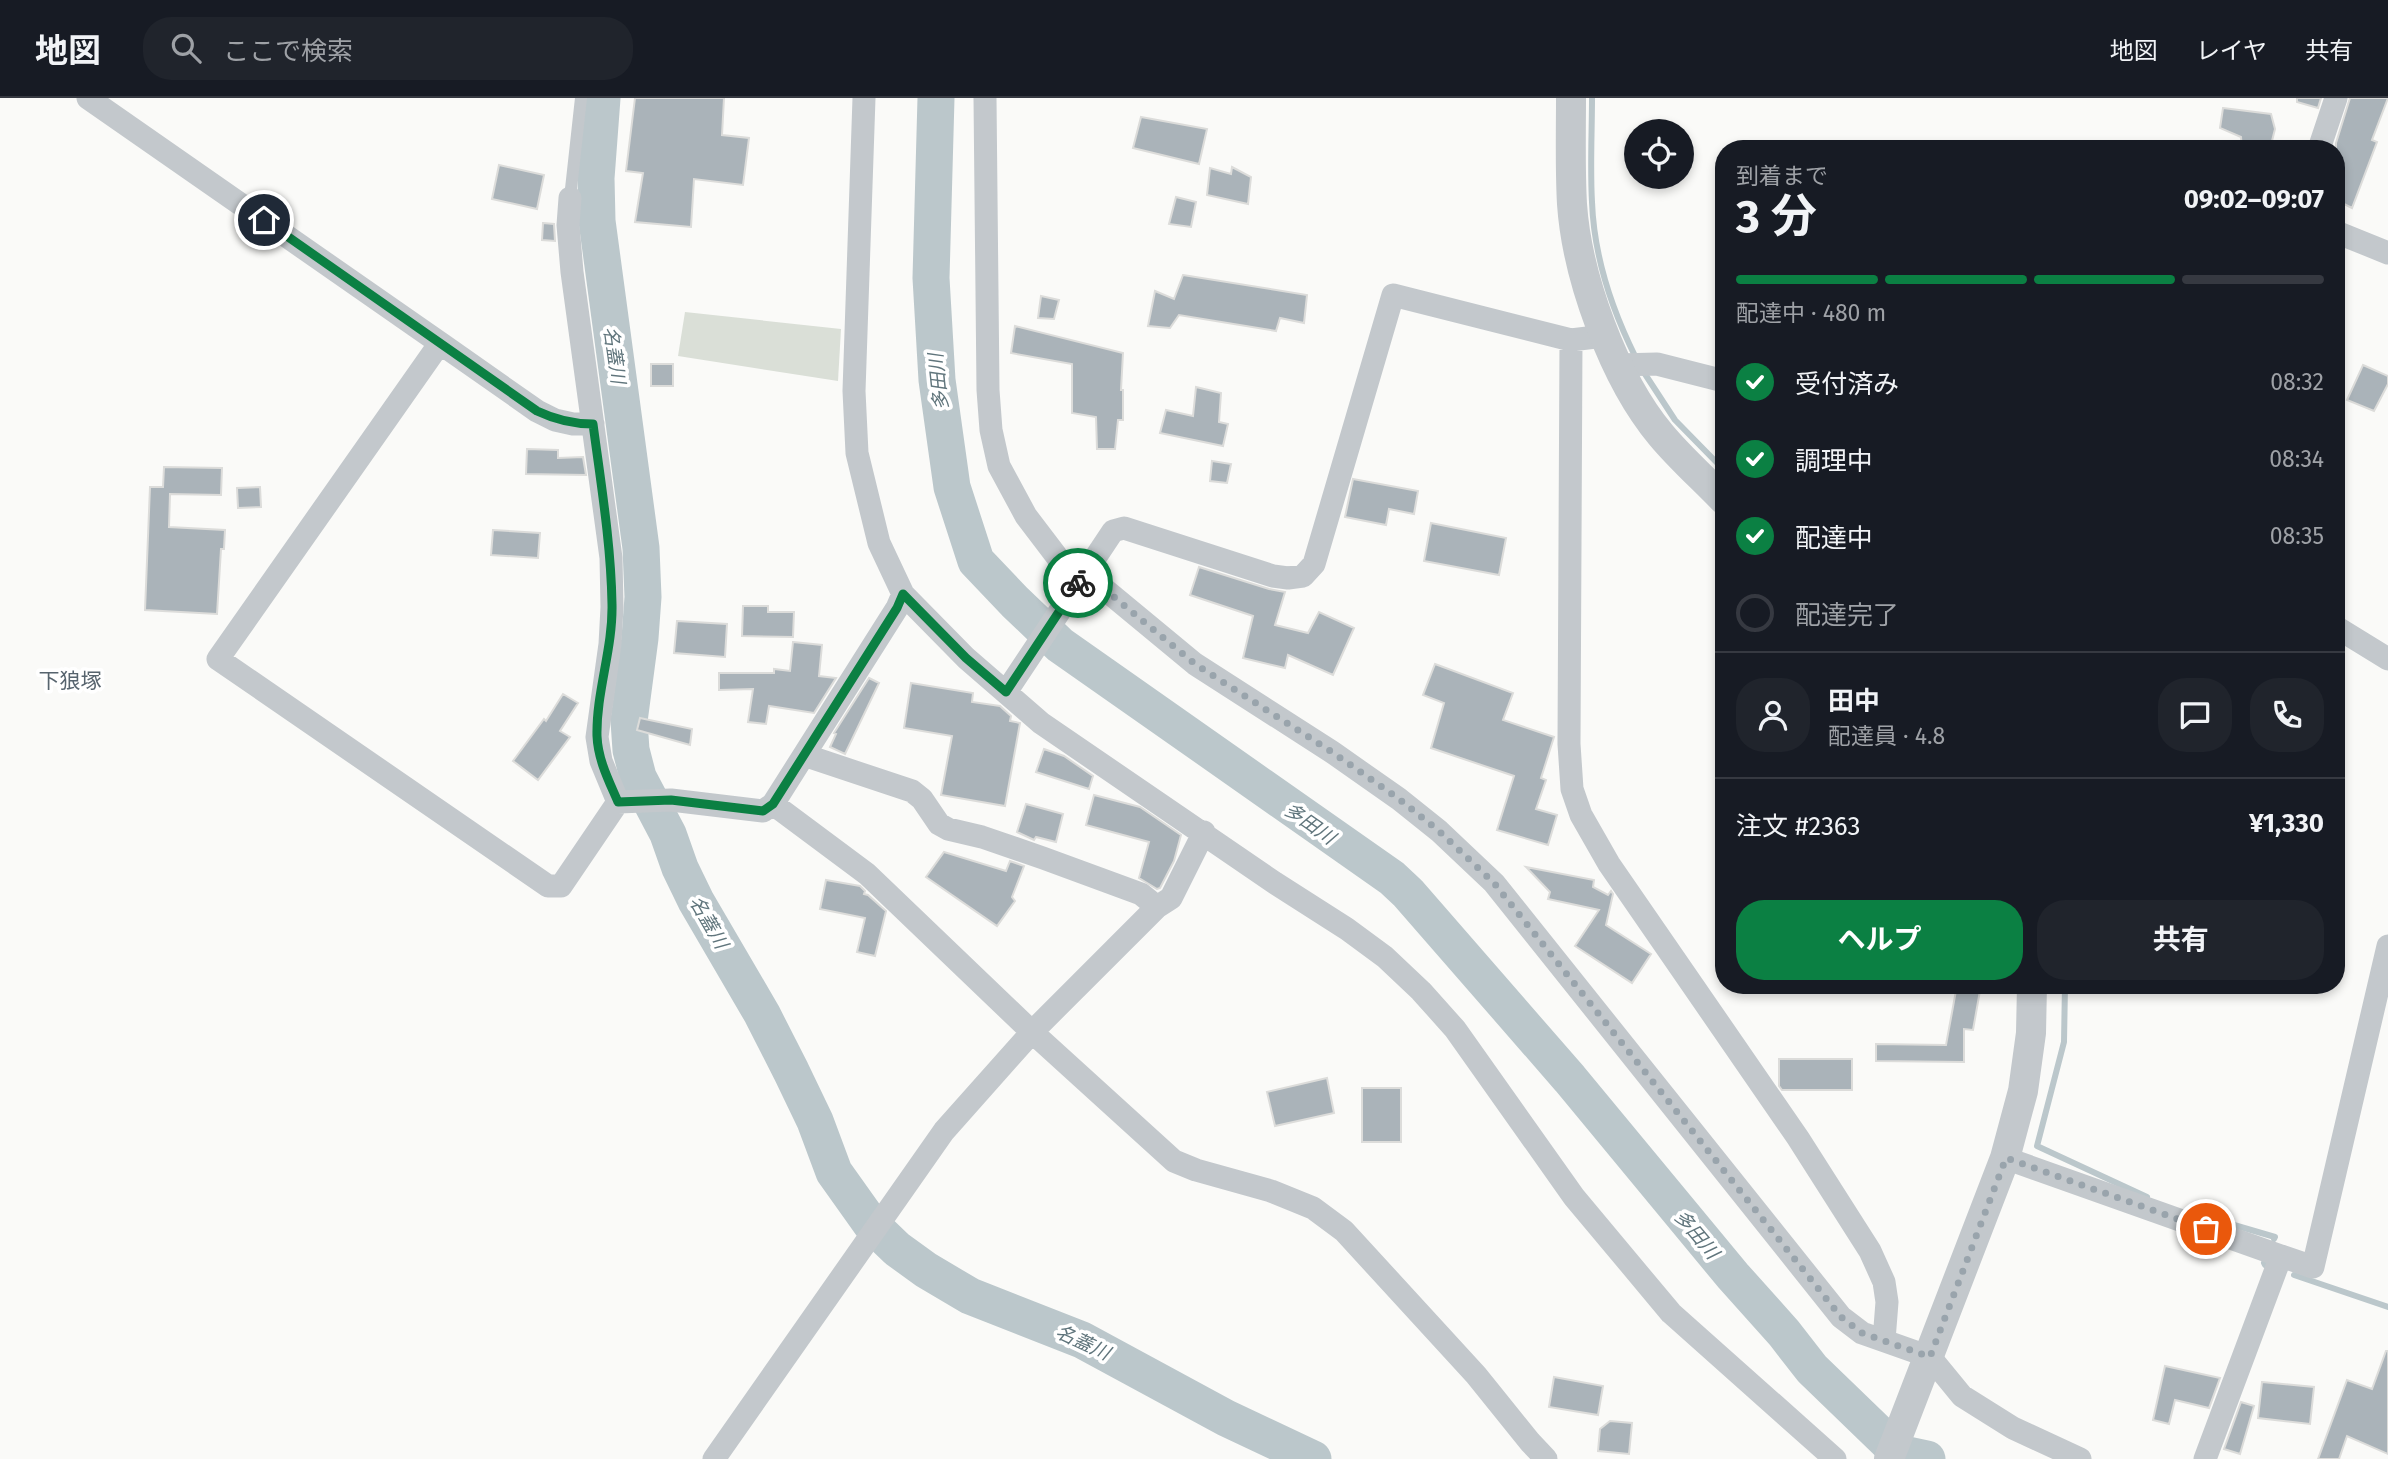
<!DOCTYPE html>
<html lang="ja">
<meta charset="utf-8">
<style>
body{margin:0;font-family:"Fira Sans","Noto Sans JP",sans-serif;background:#20242c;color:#f1f3f6;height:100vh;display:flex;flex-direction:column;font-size:26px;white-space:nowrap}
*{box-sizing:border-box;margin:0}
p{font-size:23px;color:#9ea1a6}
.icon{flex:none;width:38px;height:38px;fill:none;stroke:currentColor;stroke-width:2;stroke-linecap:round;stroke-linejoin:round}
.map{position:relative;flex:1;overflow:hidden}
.side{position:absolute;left:1715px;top:42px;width:630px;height:854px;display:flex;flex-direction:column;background:#171b24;border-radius:28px;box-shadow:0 4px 10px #0003}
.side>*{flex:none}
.fabs{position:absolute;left:1624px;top:21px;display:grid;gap:14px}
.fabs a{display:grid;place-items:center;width:70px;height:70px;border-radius:50%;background:#171b24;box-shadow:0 4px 10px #0003;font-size:35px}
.pin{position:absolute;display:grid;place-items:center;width:60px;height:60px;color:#fff;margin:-30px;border:4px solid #fff;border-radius:50%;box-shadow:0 2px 7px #0007}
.courier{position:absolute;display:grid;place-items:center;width:70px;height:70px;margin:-35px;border:5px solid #0b8043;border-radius:50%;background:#fff;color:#222;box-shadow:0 2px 9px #0007}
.overview em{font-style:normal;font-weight:700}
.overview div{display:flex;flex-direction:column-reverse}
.overview{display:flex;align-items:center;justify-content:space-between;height:119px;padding:0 21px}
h1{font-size:46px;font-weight:700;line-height:52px}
.bar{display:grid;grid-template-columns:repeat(4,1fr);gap:10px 7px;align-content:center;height:84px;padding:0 21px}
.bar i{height:9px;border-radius:5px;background:#363941}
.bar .selected{background:#0b8043}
.bar p{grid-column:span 4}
.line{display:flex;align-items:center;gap:18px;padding:0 21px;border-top:2px solid #363941}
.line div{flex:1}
.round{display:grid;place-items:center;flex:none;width:74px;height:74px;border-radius:28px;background:#20242c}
ol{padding:0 21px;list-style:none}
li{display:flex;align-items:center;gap:21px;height:77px}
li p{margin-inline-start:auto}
li .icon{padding:7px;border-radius:50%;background:#0b8043;color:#fff;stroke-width:4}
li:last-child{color:#9ea1a6}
li i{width:38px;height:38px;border:4px solid #363941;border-radius:50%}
.primary-button{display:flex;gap:14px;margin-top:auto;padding:14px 21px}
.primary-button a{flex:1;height:80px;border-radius:28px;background:#0b8043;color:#fff;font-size:28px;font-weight:700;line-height:80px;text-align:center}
.primary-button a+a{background:#20242c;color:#f1f3f6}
header{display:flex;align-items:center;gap:42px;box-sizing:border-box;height:98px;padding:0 35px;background:#171b24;border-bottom:2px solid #363941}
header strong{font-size:33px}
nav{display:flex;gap:38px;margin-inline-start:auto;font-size:24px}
.search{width:490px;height:63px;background:#20242c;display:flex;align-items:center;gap:18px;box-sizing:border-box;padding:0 24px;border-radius:28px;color:#9ea1a6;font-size:26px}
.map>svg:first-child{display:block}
.green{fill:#dadfd7}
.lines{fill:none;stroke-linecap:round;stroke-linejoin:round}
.stream{stroke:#bbc7cb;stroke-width:6}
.river{stroke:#bbc7cb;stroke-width:37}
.building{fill:#aab3b9;stroke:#dcdcda;stroke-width:2}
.service{stroke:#c3c8cc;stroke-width:12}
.minor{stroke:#c3c8cc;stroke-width:23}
.tertiary{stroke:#c3c8cc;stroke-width:30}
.done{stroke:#99a4ac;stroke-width:7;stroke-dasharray:0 12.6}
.route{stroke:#0b8043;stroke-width:9}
.labels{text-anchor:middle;stroke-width:7;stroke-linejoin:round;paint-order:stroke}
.water-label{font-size:19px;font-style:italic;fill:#60757c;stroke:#fff}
.quarter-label{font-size:21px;fill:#57646e;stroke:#fff}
</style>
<header>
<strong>地図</strong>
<div class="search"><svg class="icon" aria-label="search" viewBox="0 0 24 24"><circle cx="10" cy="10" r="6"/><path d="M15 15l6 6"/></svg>ここで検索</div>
<nav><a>地図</a><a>レイヤ</a><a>共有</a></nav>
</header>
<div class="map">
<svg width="2388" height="1361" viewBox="0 0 2388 1361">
<rect width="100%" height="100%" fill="#fafaf8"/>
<path class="green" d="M 685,214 L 841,231 L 838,283 L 678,258 Z"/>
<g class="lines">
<path class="stream" d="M 1592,0 C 1592,34 1590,69 1592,104 C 1594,158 1612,212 1636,260
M 1643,273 L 1675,322 L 1724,372
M 2065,887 L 2064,944 L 2037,1048 L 2147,1099
M 2193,1115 L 2275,1139 L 2274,1141
M 2264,1165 L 2265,1167
M 2294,1177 L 2388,1209"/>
<path class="river" d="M 602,0 L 596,80 L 597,123 L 641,450 L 643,499 L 640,540 L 629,623 L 631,652 L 638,679 L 668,736 L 680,770 L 696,803 L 762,916 L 791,973 L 815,1023 L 834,1074 L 871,1126 L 897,1151 L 926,1172 L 970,1198 L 1082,1242 L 1226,1320 L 1313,1361
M 936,0 L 931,180 L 937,282 L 952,389 L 976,463 L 1015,504 L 1060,547 L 1392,780 L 1408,795 L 1570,981 L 1733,1178 L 1784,1235 L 1812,1271 L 1899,1355 L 1927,1361"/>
</g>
<path class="building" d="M 635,0 L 724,0 L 722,37 L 749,40 L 743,87 L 694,81 L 691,129 L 635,124 L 643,75 L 626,73 Z
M 2297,0 L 2321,0 L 2318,10 L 2297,4 Z
M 2350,0 L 2388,0 L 2372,42 L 2377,44 L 2352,110 L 2336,102 L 2336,45 Z
M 2223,10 L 2271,16 L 2275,31 L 2270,51 L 2242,51 L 2241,39 L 2220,30 Z
M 1141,19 L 1207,31 L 1199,66 L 1133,50 Z
M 499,67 L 544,77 L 537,111 L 492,101 Z
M 1232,69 L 1251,79 L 1248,106 L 1207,97 L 1210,70 L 1231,76 Z
M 1176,99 L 1196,104 L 1191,129 L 1169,126 Z
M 543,125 L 554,126 L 555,143 L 542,142 Z
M 1183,177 L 1307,197 L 1304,225 L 1280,220 L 1276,233 L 1179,217 L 1170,230 L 1148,228 L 1155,193 L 1174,201 Z
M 1041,198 L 1059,202 L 1054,221 L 1038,220 Z
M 1015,228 L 1123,255 L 1121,292 L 1123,292 L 1123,322 L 1118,322 L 1115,351 L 1097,351 L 1096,319 L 1072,315 L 1072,266 L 1011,255 Z
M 651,266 L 673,266 L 673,288 L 651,288 Z
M 2363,267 L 2388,278 L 2388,286 L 2374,313 L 2347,302 Z
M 1196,289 L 1221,295 L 1219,324 L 1228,326 L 1223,348 L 1160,335 L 1166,312 L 1193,318 Z
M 527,351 L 558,352 L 558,360 L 583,359 L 586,377 L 526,376 Z
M 1212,363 L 1231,366 L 1227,385 L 1210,383 Z
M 164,369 L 222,370 L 221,397 L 170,396 L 169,429 L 225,432 L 224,451 L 221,451 L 217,516 L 145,512 L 150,389 L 163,389 Z
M 1353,381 L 1418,393 L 1414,416 L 1389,411 L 1386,427 L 1345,419 Z
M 260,389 L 261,409 L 238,410 L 237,390 Z
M 1431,425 L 1506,440 L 1499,477 L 1424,463 Z
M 493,432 L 540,435 L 538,460 L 491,457 Z
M 1199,469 L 1269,491 L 1285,494 L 1275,527 L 1308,535 L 1319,514 L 1354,530 L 1333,577 L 1288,557 L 1285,570 L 1243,560 L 1253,518 L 1190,497 Z
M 743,508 L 768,508 L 768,514 L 794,514 L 793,539 L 742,538 Z
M 677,523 L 727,526 L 725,559 L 674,555 Z
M 793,544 L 822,547 L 819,578 L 836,580 L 814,615 L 769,608 L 766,626 L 748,624 L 753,591 L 719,592 L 719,575 L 774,575 L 774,571 L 790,573 Z
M 1435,566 L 1513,595 L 1503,622 L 1554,639 L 1541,680 L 1546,682 L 1536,711 L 1557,717 L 1548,747 L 1497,732 L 1514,678 L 1431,650 L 1444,605 L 1423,597 Z
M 869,580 L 879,585 L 845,656 L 830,649 L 836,636 L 834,635 Z
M 911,585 L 973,595 L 972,604 L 1000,608 L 1011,618 L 1010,623 L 1020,625 L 1005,708 L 941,697 L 952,638 L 904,630 Z
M 563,596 L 578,605 L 560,633 L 570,639 L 538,682 L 513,663 L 544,621 L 546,623 Z
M 640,620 L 692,631 L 690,647 L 637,632 Z
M 1044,651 L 1064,658 L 1093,678 L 1089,691 L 1036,674 Z
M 1094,697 L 1140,709 L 1181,737 L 1174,763 L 1160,790 L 1157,791 L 1139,780 L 1149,744 L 1086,727 Z
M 1026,706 L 1063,716 L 1056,744 L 1036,739 L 1034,742 L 1017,734 Z
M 944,754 L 1006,773 L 1010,763 L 1024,768 L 1012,799 L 1015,803 L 997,828 L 926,779 Z
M 1526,769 L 1594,782 L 1593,789 L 1608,797 L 1611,793 L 1613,796 L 1606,827 L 1651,856 L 1632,885 L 1575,848 L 1599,812 L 1548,801 L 1550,794 Z
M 826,782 L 860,788 L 865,793 L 864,796 L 868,797 L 886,813 L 875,858 L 857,854 L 865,820 L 820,811 Z
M 1957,887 L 1981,887 L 1973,932 L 1964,931 L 1964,964 L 1876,963 L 1876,946 L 1946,947 Z
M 1779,961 L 1852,961 L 1852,992 L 1782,992 L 1779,988 Z
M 1327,980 L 1334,1015 L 1275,1028 L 1267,994 Z
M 1362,990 L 1401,990 L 1401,1044 L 1362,1044 Z
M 2386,1253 L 2388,1253 L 2388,1356 L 2347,1338 L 2339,1361 L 2318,1361 L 2347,1282 L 2372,1291 Z
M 2165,1268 L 2220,1280 L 2209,1310 L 2175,1302 L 2169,1326 L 2153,1322 Z
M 1554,1279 L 1603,1288 L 1598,1317 L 1549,1309 Z
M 2262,1284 L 2314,1289 L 2310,1326 L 2258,1320 Z
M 2241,1304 L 2254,1308 L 2240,1356 L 2224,1351 Z
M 1610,1323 L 1632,1325 L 1629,1356 L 1598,1353 L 1600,1331 Z"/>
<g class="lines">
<path class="service" d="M 570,100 L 581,0"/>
<path class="minor" d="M 88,0 L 440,245 L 218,561 L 548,788 L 561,788 L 618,704 L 671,702 L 763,713 L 773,706 L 897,510 L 903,496
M 864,0 L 854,293 L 857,355 L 879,445 L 903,496 L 966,560 L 1041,625 L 1275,785 L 1347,831 L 1385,859 L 1421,893 L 1455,931 L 1574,1099 L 1671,1215 L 1835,1361
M 985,0 L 988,292 L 991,332 L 999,368 L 1026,418 L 1061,464 L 1085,475 L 1195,566 L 1332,654 L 1399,701 L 1439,733 L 1494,785 L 1841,1219 L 1862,1235 L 1930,1259 L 1962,1298 L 2013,1330 L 2080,1361
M 2319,51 L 2336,0
M 570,100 L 568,127 L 572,174 L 611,460 L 612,509 L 610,546 L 597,639 L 601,663 L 618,704
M 2336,134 L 2388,155
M 1604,238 L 1571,242 L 1569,646 L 1572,691 L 1581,717 L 1609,766 L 1798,1040 L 1870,1153 L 1884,1184 L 1887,1204 L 1884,1242
M 440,245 L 537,313 L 555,322 L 573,326 L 593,326
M 1618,267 L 1657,266 L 1724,283
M 2336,529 L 2388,561
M 1006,594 L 1113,433 L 1124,430 L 1273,478 L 1288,480 L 1303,478 L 1314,466 L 1393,197 L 1571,242
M 804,657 L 912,693 L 922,701 L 939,726 L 948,731 L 982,739 L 1043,760 L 1141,796 L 1157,809
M 773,706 L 867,776 L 1032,934 L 1174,1063 L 1196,1072 L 1271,1093 L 1313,1110 L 1344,1133 L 1476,1277 L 1530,1344 L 1546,1361
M 2005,1060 L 2281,1158
M 714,1361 L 944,1033 L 1032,934 L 1157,809 L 1171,800 L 1204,734
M 2205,1361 L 2281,1158 L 2313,1169 L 2388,848"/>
<path class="tertiary" d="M 1571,0 C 1571,35 1570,71 1572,106 C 1577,179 1614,281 1661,337 C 1680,360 1703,380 1724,402
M 1889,1361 L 2005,1060 L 2023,993 L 2031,935 L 2032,887"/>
</g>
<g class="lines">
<path class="done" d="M 1078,485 L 1085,475 L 1195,566 L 1332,654 L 1399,701 L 1439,733 L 1494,785 L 1841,1219 L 1862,1235 L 1930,1259 L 2006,1060 L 2206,1131"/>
<path class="route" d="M 264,122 L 537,313 C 556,322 572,326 593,326 C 601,386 611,446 612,506 C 613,551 596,594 597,638 C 598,662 609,683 618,704 L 671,702 L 763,713 L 773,706 L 897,510 L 903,496 L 966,560 L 1006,594 L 1078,485"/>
</g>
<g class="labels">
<g class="water-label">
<text transform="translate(615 257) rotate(82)" y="7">名蓋川</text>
<text transform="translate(938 284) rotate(-96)" y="7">多田川</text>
<text transform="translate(1310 725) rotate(35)" y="7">多田川</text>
<text transform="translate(709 824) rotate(60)" y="7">名蓋川</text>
<text transform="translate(1697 1136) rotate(50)" y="7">多田川</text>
<text transform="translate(1083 1244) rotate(25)" y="7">名蓋川</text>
</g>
<g class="quarter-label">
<text x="70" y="590">下狼塚</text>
</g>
</g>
</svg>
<div class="fabs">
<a><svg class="icon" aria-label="locate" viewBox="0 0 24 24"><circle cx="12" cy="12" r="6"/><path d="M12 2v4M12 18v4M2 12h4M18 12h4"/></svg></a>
</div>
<div class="pin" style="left:2206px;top:1131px;background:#ea580c"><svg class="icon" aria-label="bag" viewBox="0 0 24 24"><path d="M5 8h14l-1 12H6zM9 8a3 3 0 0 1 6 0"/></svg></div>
<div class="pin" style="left:264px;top:122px;background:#1f2937"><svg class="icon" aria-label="home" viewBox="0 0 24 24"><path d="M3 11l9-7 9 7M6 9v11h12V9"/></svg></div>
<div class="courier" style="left:1078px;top:485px"><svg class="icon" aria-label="bike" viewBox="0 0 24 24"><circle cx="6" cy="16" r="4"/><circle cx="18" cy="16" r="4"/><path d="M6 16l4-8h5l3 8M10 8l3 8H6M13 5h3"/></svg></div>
<section class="side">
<div class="overview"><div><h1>3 分</h1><p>到着まで</p></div><em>09:02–09:07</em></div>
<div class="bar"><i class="selected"></i><i class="selected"></i><i class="selected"></i><i></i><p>配達中 · 480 m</p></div>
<ol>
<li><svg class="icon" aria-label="check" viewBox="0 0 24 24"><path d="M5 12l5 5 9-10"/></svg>受付済み<p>08:32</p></li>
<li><svg class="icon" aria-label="check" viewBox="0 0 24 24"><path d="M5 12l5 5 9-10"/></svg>調理中<p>08:34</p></li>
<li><svg class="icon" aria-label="check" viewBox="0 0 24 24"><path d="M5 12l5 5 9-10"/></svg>配達中<p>08:35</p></li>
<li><i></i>配達完了</li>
</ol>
<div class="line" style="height:126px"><a class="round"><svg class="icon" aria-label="person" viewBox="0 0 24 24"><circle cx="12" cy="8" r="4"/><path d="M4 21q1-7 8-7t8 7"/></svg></a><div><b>田中</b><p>配達員 · 4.8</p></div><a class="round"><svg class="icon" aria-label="chat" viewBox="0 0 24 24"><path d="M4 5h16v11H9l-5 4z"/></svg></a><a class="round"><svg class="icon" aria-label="phone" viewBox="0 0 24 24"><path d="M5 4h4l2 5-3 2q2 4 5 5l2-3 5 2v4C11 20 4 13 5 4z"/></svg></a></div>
<div class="line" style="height:91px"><div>注文 #2363</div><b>¥1,330</b></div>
<div class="primary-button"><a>ヘルプ</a><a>共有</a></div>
</section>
</div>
